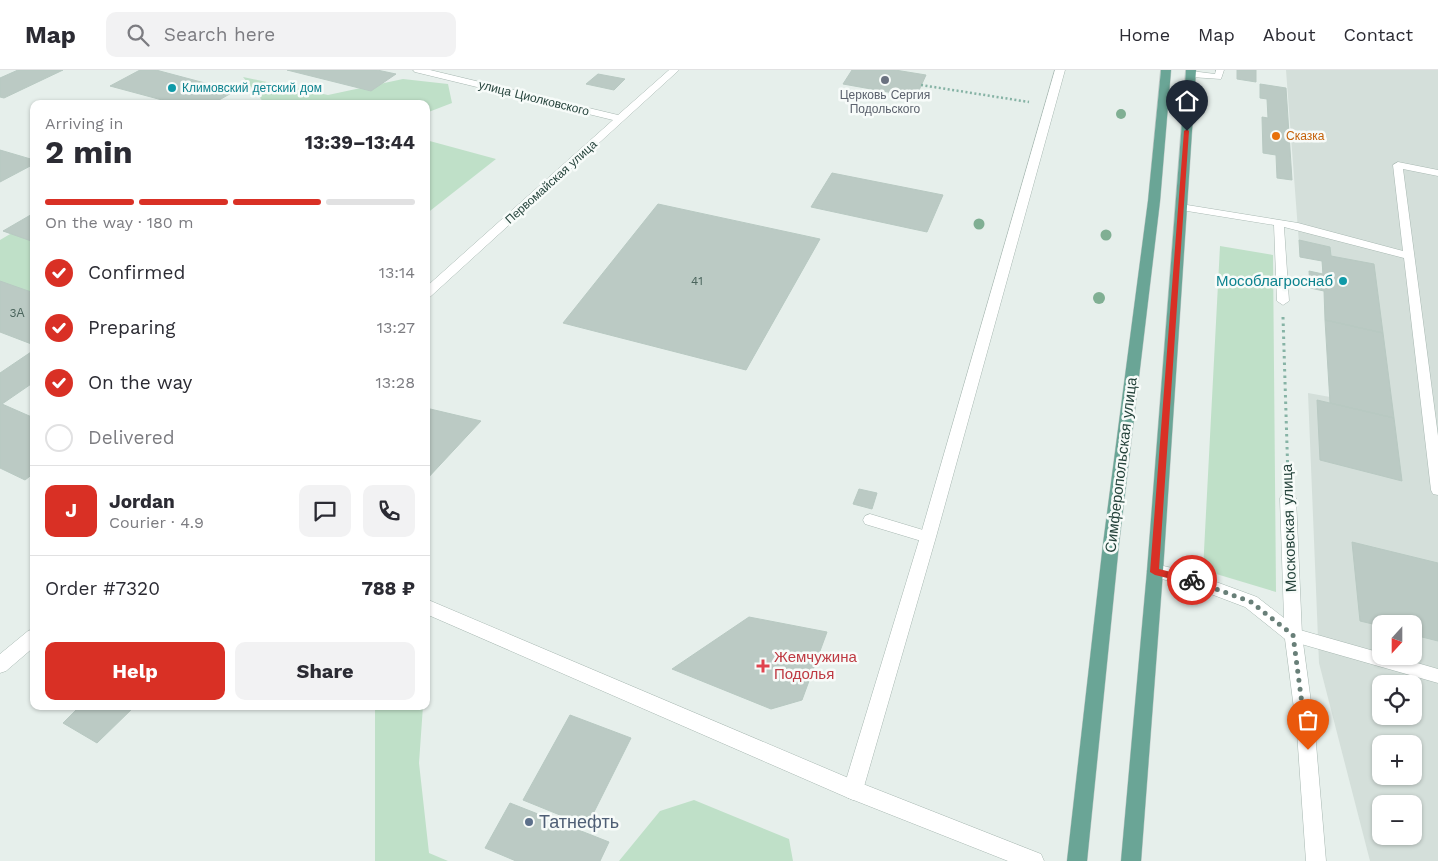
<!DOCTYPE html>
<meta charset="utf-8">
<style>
body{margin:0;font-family:"Work Sans",sans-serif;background:#f2f2f3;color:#2b2b33;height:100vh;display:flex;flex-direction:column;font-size:19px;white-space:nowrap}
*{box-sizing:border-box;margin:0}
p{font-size:16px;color:#7c7c81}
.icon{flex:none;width:28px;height:28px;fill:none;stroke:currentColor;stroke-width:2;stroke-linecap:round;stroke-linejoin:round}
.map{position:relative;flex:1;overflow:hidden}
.details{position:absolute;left:30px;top:30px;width:400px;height:610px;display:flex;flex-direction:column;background:#fff;border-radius:10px;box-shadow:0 1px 4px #0004}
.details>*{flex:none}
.needle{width:32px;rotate:201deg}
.fabs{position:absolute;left:1372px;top:545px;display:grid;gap:10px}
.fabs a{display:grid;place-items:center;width:50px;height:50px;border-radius:10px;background:#fff;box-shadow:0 1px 4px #0004;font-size:25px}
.pin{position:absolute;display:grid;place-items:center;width:42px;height:42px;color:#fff;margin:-51px -21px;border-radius:50% 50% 50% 0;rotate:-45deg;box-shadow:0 0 5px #0007}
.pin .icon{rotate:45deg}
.courier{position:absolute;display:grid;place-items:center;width:50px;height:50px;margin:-25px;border:4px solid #d93025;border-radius:50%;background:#fff;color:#222;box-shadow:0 1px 6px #0007}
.head em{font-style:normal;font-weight:700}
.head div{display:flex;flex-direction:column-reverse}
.head{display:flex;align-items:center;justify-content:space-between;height:85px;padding:0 15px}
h1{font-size:32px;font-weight:700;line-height:38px}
.bar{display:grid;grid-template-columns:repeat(4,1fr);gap:8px 5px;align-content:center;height:60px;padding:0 15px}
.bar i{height:6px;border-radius:4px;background:#e1e1e2}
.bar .active{background:#d93025}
.bar p{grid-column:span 4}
.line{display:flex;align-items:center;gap:12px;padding:0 15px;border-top:1px solid #e1e1e2}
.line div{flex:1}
.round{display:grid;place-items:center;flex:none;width:52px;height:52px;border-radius:10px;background:#f2f2f3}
ol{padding:0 15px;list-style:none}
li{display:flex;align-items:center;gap:15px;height:55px}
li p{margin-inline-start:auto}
li .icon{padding:5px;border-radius:50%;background:#d93025;color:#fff;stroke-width:4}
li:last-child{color:#7c7c81}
li i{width:28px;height:28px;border:2px solid #e1e1e2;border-radius:50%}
.cta{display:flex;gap:10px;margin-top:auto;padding:10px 15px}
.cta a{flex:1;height:58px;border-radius:10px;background:#d93025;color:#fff;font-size:20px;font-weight:700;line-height:58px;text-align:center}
.cta a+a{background:#f2f2f3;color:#2b2b33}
header{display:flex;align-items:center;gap:30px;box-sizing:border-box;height:70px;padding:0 25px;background:#fff;border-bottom:1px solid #e1e1e2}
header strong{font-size:24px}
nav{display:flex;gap:28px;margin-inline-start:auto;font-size:18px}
.search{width:350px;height:45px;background:#f2f2f3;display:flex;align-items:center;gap:12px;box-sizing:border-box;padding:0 18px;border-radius:10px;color:#7c7c81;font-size:19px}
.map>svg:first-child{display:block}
.built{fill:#d4dfda;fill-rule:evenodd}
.green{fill:#bfe0c8}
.building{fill:#bbcac4;stroke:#b8c9c2}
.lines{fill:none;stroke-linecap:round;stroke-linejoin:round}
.service-casing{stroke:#a8b8b2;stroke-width:1}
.minor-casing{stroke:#a8b8b2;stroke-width:1}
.tertiary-casing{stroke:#a8b8b2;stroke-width:1}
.primary-casing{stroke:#c2cac8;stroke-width:1}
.path-far1{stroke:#86b3a5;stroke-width:2.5;stroke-dasharray:2 2.5;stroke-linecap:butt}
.path{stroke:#86b3a5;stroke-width:3;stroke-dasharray:2.5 4;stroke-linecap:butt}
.service{fill:#fff;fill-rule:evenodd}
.minor{fill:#fff;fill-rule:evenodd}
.tertiary{fill:#fff;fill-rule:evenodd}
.primary{fill:#6aa596;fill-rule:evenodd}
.tree{fill:#80af93}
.route{fill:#d93025}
.done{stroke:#687f78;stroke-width:5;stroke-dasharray:0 9}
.worship-dot{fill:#6b7280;stroke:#f7fbf9;stroke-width:2}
.culture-dot{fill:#0f9aa8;stroke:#f7fbf9;stroke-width:2}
.food-dot{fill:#e8710a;stroke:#f7fbf9;stroke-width:2}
.health-dot{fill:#e0444e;stroke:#f7fbf9;stroke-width:2}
.service-dot{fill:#5c6f8a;stroke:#f7fbf9;stroke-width:2}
.labels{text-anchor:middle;stroke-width:5;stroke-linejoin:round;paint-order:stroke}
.far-culture-label{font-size:12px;fill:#0d838f;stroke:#f7fbf9;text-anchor:start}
.far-worship-label{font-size:12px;fill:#5b616d;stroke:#f7fbf9}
.far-street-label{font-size:12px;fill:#24423a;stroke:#f7fbf9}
.far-food-label{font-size:12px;fill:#c56008;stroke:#f7fbf9;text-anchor:start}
.number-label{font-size:12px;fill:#4a645c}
.culture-label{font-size:15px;fill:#0d838f;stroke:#f7fbf9;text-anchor:end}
.street-label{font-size:15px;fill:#24423a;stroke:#f7fbf9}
.health-label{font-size:15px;fill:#be3a42;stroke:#f7fbf9;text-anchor:start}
.near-service-label{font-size:18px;fill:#4e5e75;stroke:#f7fbf9;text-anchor:start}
</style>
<header>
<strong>Map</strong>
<div class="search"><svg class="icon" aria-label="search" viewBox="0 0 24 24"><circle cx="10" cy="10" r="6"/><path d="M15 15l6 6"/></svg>Search here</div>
<nav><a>Home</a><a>Map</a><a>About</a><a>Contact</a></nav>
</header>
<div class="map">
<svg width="1438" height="791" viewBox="0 0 1438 791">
<rect width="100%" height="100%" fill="#e6efeb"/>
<path class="built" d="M 1286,0 L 1438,0 L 1438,791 L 1370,791 L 1319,593 L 1308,323 L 1330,327 L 1324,221 L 1310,218 L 1309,201 L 1322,204 L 1322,191 L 1300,187 ZM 1381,554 L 1414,554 L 1414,586 L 1381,586 ZM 1381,614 L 1414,614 L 1414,646 L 1381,646 ZM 1381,674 L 1414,674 L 1414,706 L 1381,706 ZM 1381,734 L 1414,734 L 1414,766 L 1381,766 Z"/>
<path class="green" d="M 243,7 L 328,25 L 403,9 L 448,14 L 452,33 L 426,43 L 426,34 L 265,34 Z
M 426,70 L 496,89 L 426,144 Z
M 34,150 L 34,224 L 0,220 L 0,170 Z
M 1220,176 L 1273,185 L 1276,522 L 1203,500 Z
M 375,636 L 423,636 L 419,693 L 429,783 L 448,791 L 375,791 Z
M 694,730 L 789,769 L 793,791 L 619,791 L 660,741 Z"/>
<path class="building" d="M 18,0 L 63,0 L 4,28 L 0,27 L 0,8 Z
M 140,0 L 156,0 L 235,21 L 212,34 L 177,34 L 110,16 Z
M 287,0 L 377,0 L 396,4 L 371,21 Z
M 852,0 L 895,0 L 926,5 L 916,27 L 843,14 Z
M 1237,0 L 1256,0 L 1256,12 L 1237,9 Z
M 598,4 L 625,9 L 614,20 L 586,14 Z
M 1260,14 L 1286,18 L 1292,110 L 1277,108 L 1276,85 L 1263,83 L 1262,47 L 1268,48 L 1267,29 L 1260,28 Z
M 0,80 L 34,90 L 34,94 L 0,112 Z
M 832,103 L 943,125 L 927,162 L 811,137 Z
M 658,134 L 820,169 L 746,300 L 563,253 Z
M 34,143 L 34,172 L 3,161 Z
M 1299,170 L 1330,177 L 1331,186 L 1374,194 L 1383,263 L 1325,250 L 1324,221 L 1310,218 L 1309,201 L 1323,204 L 1322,191 L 1300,187 Z
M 0,211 L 34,223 L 34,275 L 0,262 Z
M 1325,250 L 1383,263 L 1394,348 L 1330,333 Z
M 34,280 L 34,312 L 2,334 L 34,348 L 34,403 L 25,410 L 0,398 L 0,303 Z
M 1317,330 L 1394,348 L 1402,411 L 1320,390 Z
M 426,338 L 481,351 L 426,410 Z
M 859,419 L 877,423 L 872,439 L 853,434 Z
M 1352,472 L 1438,493 L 1438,571 L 1414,565 L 1414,554 L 1381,554 L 1381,556 L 1360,551 Z
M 749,547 L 827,562 L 802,630 L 771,639 L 672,599 Z
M 80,636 L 135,636 L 97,673 L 63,653 Z
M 570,645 L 631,668 L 587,756 L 523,730 Z
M 510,733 L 609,772 L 600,791 L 516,791 L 485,778 Z"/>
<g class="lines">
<defs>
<path id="service" d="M 1216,0 L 1224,0 L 1221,9 L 1191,7 L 1187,4 L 1191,1 L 1215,4 Z
M 1398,92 L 1438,100 L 1438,106 L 1403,99 L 1438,366 L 1438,425 L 1433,424 L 1431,420 L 1404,188 L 1284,157 L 1289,231 L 1283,235 L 1277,231 L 1274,155 L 1181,140 L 1176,137 L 1181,134 L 1298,153 L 1403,181 L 1393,95 Z
M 870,444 L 933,463 L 935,467 L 933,471 L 928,473 L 865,454 L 863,450 L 865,446 Z
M 1293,558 L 1381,583 L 1381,586 L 1393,586 L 1438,599 L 1438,613 L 1287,570 L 1285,565 L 1287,560 Z"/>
<path id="minor" d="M 413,0 L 430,0 L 618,45 L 669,0 L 679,0 L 430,227 L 426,228 L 426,217 L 613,50 L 415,2 Z
M 1055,0 L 1065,0 L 936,467 L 863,720 L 860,727 L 853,730 L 846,727 L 843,720 L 920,467 Z
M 1288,422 L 1293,424 L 1296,428 L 1302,565 L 1315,662 L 1326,791 L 1306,791 L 1297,662 L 1285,569 L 1245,537 L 1187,515 L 1149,506 L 1147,501 L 1149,496 L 1155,494 L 1189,502 L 1257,527 L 1284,548 L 1280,428 L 1283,424 Z"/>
<path id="tertiary" d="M 426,529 L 858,712 L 1041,784 L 1044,791 L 1008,791 L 846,727 L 426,544 Z
M 34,559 L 34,577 L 6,601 L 0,603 L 0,584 L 28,561 Z"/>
<path id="primary" d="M 1161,0 L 1171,0 L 1160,131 L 1119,474 L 1087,791 L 1067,791 L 1103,474 L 1148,131 Z
M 1186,0 L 1196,0 L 1163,501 L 1141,791 L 1121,791 L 1147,501 Z"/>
</defs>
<use href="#service" class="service-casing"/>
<use href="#minor" class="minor-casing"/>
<use href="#tertiary" class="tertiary-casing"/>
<use href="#primary" class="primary-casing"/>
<path class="path-far1" d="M 921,15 L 1029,32"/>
<path class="path" d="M 1283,247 L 1288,408"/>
<use href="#service" class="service"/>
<use href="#minor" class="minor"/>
<use href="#tertiary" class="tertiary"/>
<use href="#primary" class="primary"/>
</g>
<g class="tree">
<circle cx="1121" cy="44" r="5"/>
<circle cx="979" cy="154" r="5.5"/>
<circle cx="1106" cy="165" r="5.5"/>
<circle cx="1099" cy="228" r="6"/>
</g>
<path class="route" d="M 1187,59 L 1189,61 L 1159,499 L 1195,508 L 1195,513 L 1192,514 L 1155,505 L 1150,502 L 1184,61 Z"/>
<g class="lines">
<path class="done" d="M 1192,510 L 1251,532 L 1293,565 L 1308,680"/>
</g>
<circle class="worship-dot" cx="885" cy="10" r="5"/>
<g class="culture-dot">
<circle cx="172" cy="18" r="5"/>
<circle cx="1343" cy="211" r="5"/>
</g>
<circle class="food-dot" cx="1276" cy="66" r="5"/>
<path class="health-dot" d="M760.5 588.5h5v5h5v5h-5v5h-5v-5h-5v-5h5z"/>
<circle class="service-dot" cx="529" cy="752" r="5"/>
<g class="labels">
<g class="far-culture-label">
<text x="182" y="22">Климовский детский дом</text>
</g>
<g class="far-worship-label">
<text x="885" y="29">Церковь Сергия<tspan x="885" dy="14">Подольского</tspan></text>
</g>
<g class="far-street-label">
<text transform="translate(534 28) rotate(14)" y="4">улица Циолковского</text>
<text transform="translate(551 112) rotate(-42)" y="4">Первомайская улица</text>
</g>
<g class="far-food-label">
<text x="1286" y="70">Сказка</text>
</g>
<g class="number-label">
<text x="697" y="215">41</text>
<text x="17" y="247">3А</text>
</g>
<g class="culture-label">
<text x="1333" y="216">Мособлагроснаб</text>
</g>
<g class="street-label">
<text transform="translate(1121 395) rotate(-83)" y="5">Симферопольская улица</text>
<text transform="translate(1289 458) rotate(-92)" y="5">Московская улица</text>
</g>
<g class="health-label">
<text x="774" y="592">Жемчужина<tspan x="774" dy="17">Подолья</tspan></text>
</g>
<g class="near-service-label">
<text x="539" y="758">Татнефть</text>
</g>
</g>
</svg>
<div class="fabs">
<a><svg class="needle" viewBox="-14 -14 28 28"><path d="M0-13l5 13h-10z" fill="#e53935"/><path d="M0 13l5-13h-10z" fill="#7c7c81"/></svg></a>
<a><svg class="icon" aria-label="locate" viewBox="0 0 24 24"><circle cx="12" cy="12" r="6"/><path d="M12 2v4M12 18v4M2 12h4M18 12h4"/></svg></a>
<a>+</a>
<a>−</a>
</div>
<div class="pin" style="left:1308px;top:680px;background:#ea580c"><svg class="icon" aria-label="bag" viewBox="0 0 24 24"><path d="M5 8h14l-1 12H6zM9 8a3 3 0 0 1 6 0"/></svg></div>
<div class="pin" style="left:1187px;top:61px;background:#1f2937"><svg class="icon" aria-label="home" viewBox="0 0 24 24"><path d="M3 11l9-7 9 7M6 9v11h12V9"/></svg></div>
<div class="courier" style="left:1192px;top:510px"><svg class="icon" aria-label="bike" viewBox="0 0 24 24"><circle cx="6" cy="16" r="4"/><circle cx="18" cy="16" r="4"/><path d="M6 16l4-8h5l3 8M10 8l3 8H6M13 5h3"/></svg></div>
<section class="details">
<div class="head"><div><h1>2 min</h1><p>Arriving in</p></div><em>13:39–13:44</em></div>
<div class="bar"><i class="active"></i><i class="active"></i><i class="active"></i><i></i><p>On the way · 180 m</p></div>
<ol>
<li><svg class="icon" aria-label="check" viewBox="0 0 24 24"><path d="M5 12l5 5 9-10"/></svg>Confirmed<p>13:14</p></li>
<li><svg class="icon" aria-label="check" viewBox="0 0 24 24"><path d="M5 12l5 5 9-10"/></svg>Preparing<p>13:27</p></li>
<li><svg class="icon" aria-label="check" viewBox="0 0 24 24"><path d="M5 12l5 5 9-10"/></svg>On the way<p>13:28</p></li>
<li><i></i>Delivered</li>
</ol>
<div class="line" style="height:90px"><b class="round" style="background:#d93025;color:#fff">J</b><div><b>Jordan</b><p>Courier · 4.9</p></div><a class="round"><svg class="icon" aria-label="chat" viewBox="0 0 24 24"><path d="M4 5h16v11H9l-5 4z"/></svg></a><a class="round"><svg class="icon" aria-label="phone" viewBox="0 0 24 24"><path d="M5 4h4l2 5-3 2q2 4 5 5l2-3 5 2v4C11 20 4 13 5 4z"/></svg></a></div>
<div class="line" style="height:65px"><div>Order #7320</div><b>788 ₽</b></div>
<div class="cta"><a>Help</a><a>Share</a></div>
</section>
</div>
